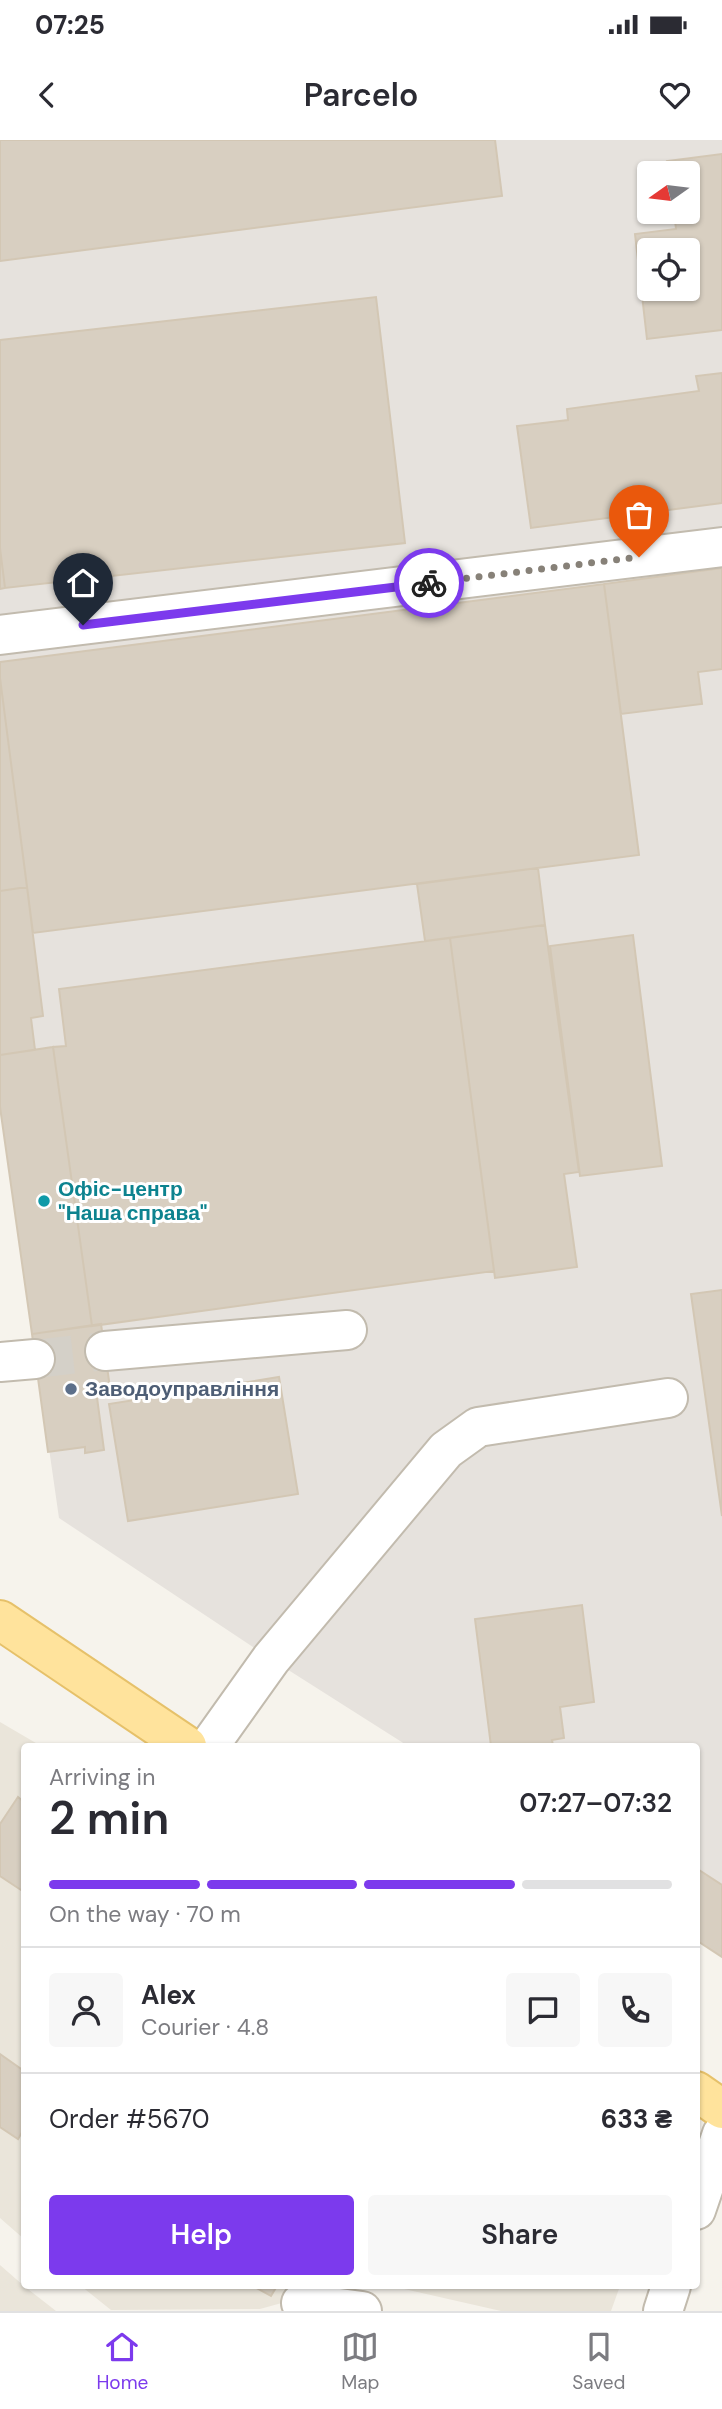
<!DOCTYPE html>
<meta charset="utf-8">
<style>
body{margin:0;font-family:"DM Sans",sans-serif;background:#f7f7f7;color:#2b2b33;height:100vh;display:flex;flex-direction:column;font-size:26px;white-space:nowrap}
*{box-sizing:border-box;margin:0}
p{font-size:23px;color:#7c7c81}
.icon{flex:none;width:38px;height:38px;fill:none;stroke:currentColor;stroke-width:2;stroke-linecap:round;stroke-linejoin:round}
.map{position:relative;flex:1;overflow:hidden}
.sheet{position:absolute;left:21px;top:1603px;width:679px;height:546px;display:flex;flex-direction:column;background:#fff;border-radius:7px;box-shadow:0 2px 5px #0004}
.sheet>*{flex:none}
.needle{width:46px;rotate:256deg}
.controls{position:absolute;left:637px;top:21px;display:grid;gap:14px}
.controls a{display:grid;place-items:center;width:63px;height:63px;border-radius:7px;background:#fff;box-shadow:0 2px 5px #0004;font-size:35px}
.pin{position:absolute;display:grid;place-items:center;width:60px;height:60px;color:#fff;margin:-72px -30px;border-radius:50% 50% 50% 0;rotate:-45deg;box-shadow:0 0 7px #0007}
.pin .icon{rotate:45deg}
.courier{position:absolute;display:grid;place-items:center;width:70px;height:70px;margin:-35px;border:5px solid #7c3aed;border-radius:50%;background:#fff;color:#222;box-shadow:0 2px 9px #0007}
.overview em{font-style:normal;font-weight:600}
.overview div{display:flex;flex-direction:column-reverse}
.overview{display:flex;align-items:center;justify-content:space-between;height:119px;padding:0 28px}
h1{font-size:46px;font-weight:600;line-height:52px}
.bar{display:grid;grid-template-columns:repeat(4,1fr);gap:10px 7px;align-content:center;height:84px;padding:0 28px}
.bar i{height:9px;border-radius:5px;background:#e1e1e2}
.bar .on{background:#7c3aed}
.bar p{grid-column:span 4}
.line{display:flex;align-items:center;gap:18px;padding:0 28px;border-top:2px solid #e1e1e2}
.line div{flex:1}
.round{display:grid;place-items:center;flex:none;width:74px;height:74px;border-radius:7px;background:#f7f7f7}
.primary-button{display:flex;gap:14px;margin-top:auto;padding:14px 28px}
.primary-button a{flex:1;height:80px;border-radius:7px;background:#7c3aed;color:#fff;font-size:28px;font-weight:600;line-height:80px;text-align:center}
.primary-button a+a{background:#f7f7f7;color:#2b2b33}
.status{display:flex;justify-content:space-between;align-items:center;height:49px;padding:0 35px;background:#fff;direction:ltr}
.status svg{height:19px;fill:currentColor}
header{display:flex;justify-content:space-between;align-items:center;height:91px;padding:0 28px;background:#fff;font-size:32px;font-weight:600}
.tab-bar{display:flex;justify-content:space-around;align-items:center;height:98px;border-top:2px solid #e1e1e2;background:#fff;font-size:19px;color:#7c7c81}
.tab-bar a{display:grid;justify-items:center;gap:4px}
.tab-bar .on{color:#7c3aed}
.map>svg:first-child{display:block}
.residential{fill:#eae5da}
.industrial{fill:#e6e2dd;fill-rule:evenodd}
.building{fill:#d8cfc1;stroke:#d3c7b4;stroke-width:2;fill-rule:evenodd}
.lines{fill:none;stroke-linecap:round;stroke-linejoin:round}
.minor-tunnel{stroke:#d4d0c8;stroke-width:38;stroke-dasharray:38 19;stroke-linecap:butt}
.minor-casing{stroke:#c2bbae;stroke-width:42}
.major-casing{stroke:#e6c16a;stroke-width:42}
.minor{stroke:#fff;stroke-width:38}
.major{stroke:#ffe39c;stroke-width:38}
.done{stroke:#878178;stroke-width:7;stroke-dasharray:0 12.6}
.route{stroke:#7c3aed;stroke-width:9}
.culture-dot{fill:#0f9aa8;stroke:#fff;stroke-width:2.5}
.service-dot{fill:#5c6f8a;stroke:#fff;stroke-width:2.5}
.labels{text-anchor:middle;stroke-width:6;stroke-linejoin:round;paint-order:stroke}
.culture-label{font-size:21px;font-weight:bold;fill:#0d838f;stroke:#fff;text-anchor:start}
.service-label{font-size:21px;font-weight:bold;fill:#4e5e75;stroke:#fff;text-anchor:start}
</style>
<div class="status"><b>07:25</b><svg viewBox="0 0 49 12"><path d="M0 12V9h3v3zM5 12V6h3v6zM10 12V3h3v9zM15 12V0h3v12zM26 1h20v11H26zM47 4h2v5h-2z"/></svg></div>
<header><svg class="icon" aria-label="back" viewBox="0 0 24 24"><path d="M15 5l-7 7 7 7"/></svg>Parcelo<svg class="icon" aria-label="heart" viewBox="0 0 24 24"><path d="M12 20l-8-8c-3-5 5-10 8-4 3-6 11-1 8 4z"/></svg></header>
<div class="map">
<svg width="722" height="2171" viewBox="0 0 722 2171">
<rect width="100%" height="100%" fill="#f6f3ec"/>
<path class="residential" d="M 0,1582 L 41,1606 L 24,1606 L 24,2099 L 0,2078 Z
M 0,2125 L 24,2146 L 56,2171 L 0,2171 Z
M 81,2146 L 343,2146 L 260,2169 L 111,2170 Z
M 391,2146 L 620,2146 L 611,2171 L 501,2171 Z"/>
<path class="industrial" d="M 0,0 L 722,0 L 722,1817 L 697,1800 L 696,1606 L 408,1606 L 271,1519 L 59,1378 L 0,967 ZM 649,33 L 688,33 L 688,72 L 649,72 ZM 649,110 L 688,110 L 688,149 L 649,149 Z"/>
<path class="building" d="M 0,0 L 495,0 L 502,56 L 0,121 Z
M 722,14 L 722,190 L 647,199 L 635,94 L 676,89 L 674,72 L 688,72 L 688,33 L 669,33 L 667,21 ZM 649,110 L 688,110 L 688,149 L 649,149 Z
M 376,157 L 405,403 L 5,448 L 0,408 L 0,200 Z
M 722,233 L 722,363 L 531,388 L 517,286 L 568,280 L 567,269 L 699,251 L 696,236 Z
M 0,408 L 5,448 L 0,449 Z
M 722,428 L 722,529 L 698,532 L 702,564 L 621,574 L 604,444 Z
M 604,444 L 639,715 L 33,793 L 0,538 L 0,522 Z
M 0,538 L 27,747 L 0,751 Z
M 538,728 L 545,785 L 425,801 L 417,744 Z
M 27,747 L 43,876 L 31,878 L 35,910 L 0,915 L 0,751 Z
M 545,785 L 579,1032 L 564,1034 L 577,1127 L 495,1138 L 450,798 Z
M 633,795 L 662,1026 L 580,1036 L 550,806 Z
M 450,798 L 494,1131 L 92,1186 L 53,907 L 66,906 L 59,849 Z
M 53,907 L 92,1186 L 32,1194 L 0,967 L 0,915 Z
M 722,1150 L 722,1376 L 691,1154 Z
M 101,1184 L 110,1248 L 96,1250 L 104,1310 L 85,1313 L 85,1307 L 48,1312 L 32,1194 Z
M 279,1237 L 298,1354 L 128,1381 L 109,1264 Z
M 582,1465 L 594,1562 L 560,1567 L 564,1598 L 552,1600 L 553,1606 L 491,1606 L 475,1479 Z
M 18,1657 L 24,1662 L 24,1752 L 0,1736 L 0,1684 Z
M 696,1728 L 722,1745 L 722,1817 L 696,1800 Z
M 0,1914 L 24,1931 L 24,1989 L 18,1999 L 0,1987 Z
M 253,2146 L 277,2146 L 271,2156 Z"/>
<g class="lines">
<path class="minor-tunnel" d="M 35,1219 L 105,1211"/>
<defs>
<path id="minor" d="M 0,495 L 722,407
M 105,1211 L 347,1190
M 0,1222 L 35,1219
M 209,1606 L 271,1519 L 446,1310 L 478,1287 L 668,1258
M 696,2070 L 722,1994
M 301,2163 L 362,2171
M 663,2171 L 671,2146"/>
<path id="major" d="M 0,1480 L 187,1606
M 696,1951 L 722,1969"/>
</defs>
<use href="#minor" class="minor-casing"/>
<use href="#major" class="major-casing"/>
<use href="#minor" class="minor"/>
<use href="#major" class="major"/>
</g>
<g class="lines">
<path class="done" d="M 429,443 L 639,417"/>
<path class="route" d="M 83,485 L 429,443"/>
</g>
<circle class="culture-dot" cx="44" cy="1061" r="7"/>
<circle class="service-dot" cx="71" cy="1249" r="7"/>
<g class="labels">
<g class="culture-label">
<text x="58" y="1056">Офіс-центр<tspan x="58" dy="24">"Наша справа"</tspan></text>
</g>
<g class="service-label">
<text x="85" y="1256">Заводоуправління</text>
</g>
</g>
</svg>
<div class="controls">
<a><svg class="needle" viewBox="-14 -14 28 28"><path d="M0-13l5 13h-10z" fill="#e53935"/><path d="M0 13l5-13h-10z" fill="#7c7c81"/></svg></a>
<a><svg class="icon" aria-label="locate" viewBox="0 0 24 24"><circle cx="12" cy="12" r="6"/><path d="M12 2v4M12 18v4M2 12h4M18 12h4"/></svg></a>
</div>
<div class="pin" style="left:639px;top:417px;background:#ea580c"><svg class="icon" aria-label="bag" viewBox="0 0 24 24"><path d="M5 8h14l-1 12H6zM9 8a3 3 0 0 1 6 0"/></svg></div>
<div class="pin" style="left:83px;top:485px;background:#1f2937"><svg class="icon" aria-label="home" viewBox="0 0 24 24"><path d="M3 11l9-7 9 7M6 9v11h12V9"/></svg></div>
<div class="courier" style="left:429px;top:443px"><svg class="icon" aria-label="bike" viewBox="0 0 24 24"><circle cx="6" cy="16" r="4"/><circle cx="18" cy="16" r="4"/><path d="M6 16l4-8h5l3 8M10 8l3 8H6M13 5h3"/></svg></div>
<section class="sheet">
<div class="overview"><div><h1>2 min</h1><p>Arriving in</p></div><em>07:27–07:32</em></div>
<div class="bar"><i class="on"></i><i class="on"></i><i class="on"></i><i></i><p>On the way · 70 m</p></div>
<div class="line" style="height:126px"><a class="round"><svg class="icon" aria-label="person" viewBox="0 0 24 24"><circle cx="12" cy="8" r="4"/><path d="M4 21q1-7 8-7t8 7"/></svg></a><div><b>Alex</b><p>Courier · 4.8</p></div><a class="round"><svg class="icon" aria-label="chat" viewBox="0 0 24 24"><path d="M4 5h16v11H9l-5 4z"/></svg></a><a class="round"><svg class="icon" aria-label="phone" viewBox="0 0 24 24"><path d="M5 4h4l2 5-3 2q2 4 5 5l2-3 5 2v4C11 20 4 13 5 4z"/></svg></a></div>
<div class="line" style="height:91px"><div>Order #5670</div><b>633 ₴</b></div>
<div class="primary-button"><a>Help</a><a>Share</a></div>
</section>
</div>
<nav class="tab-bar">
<a class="on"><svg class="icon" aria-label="home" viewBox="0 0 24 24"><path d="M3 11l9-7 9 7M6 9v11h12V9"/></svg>Home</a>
<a><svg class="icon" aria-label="map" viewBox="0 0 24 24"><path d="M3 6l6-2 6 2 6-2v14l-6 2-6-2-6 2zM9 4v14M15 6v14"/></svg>Map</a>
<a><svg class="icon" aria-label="saved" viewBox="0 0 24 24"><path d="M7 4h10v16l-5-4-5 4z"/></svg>Saved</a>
</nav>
